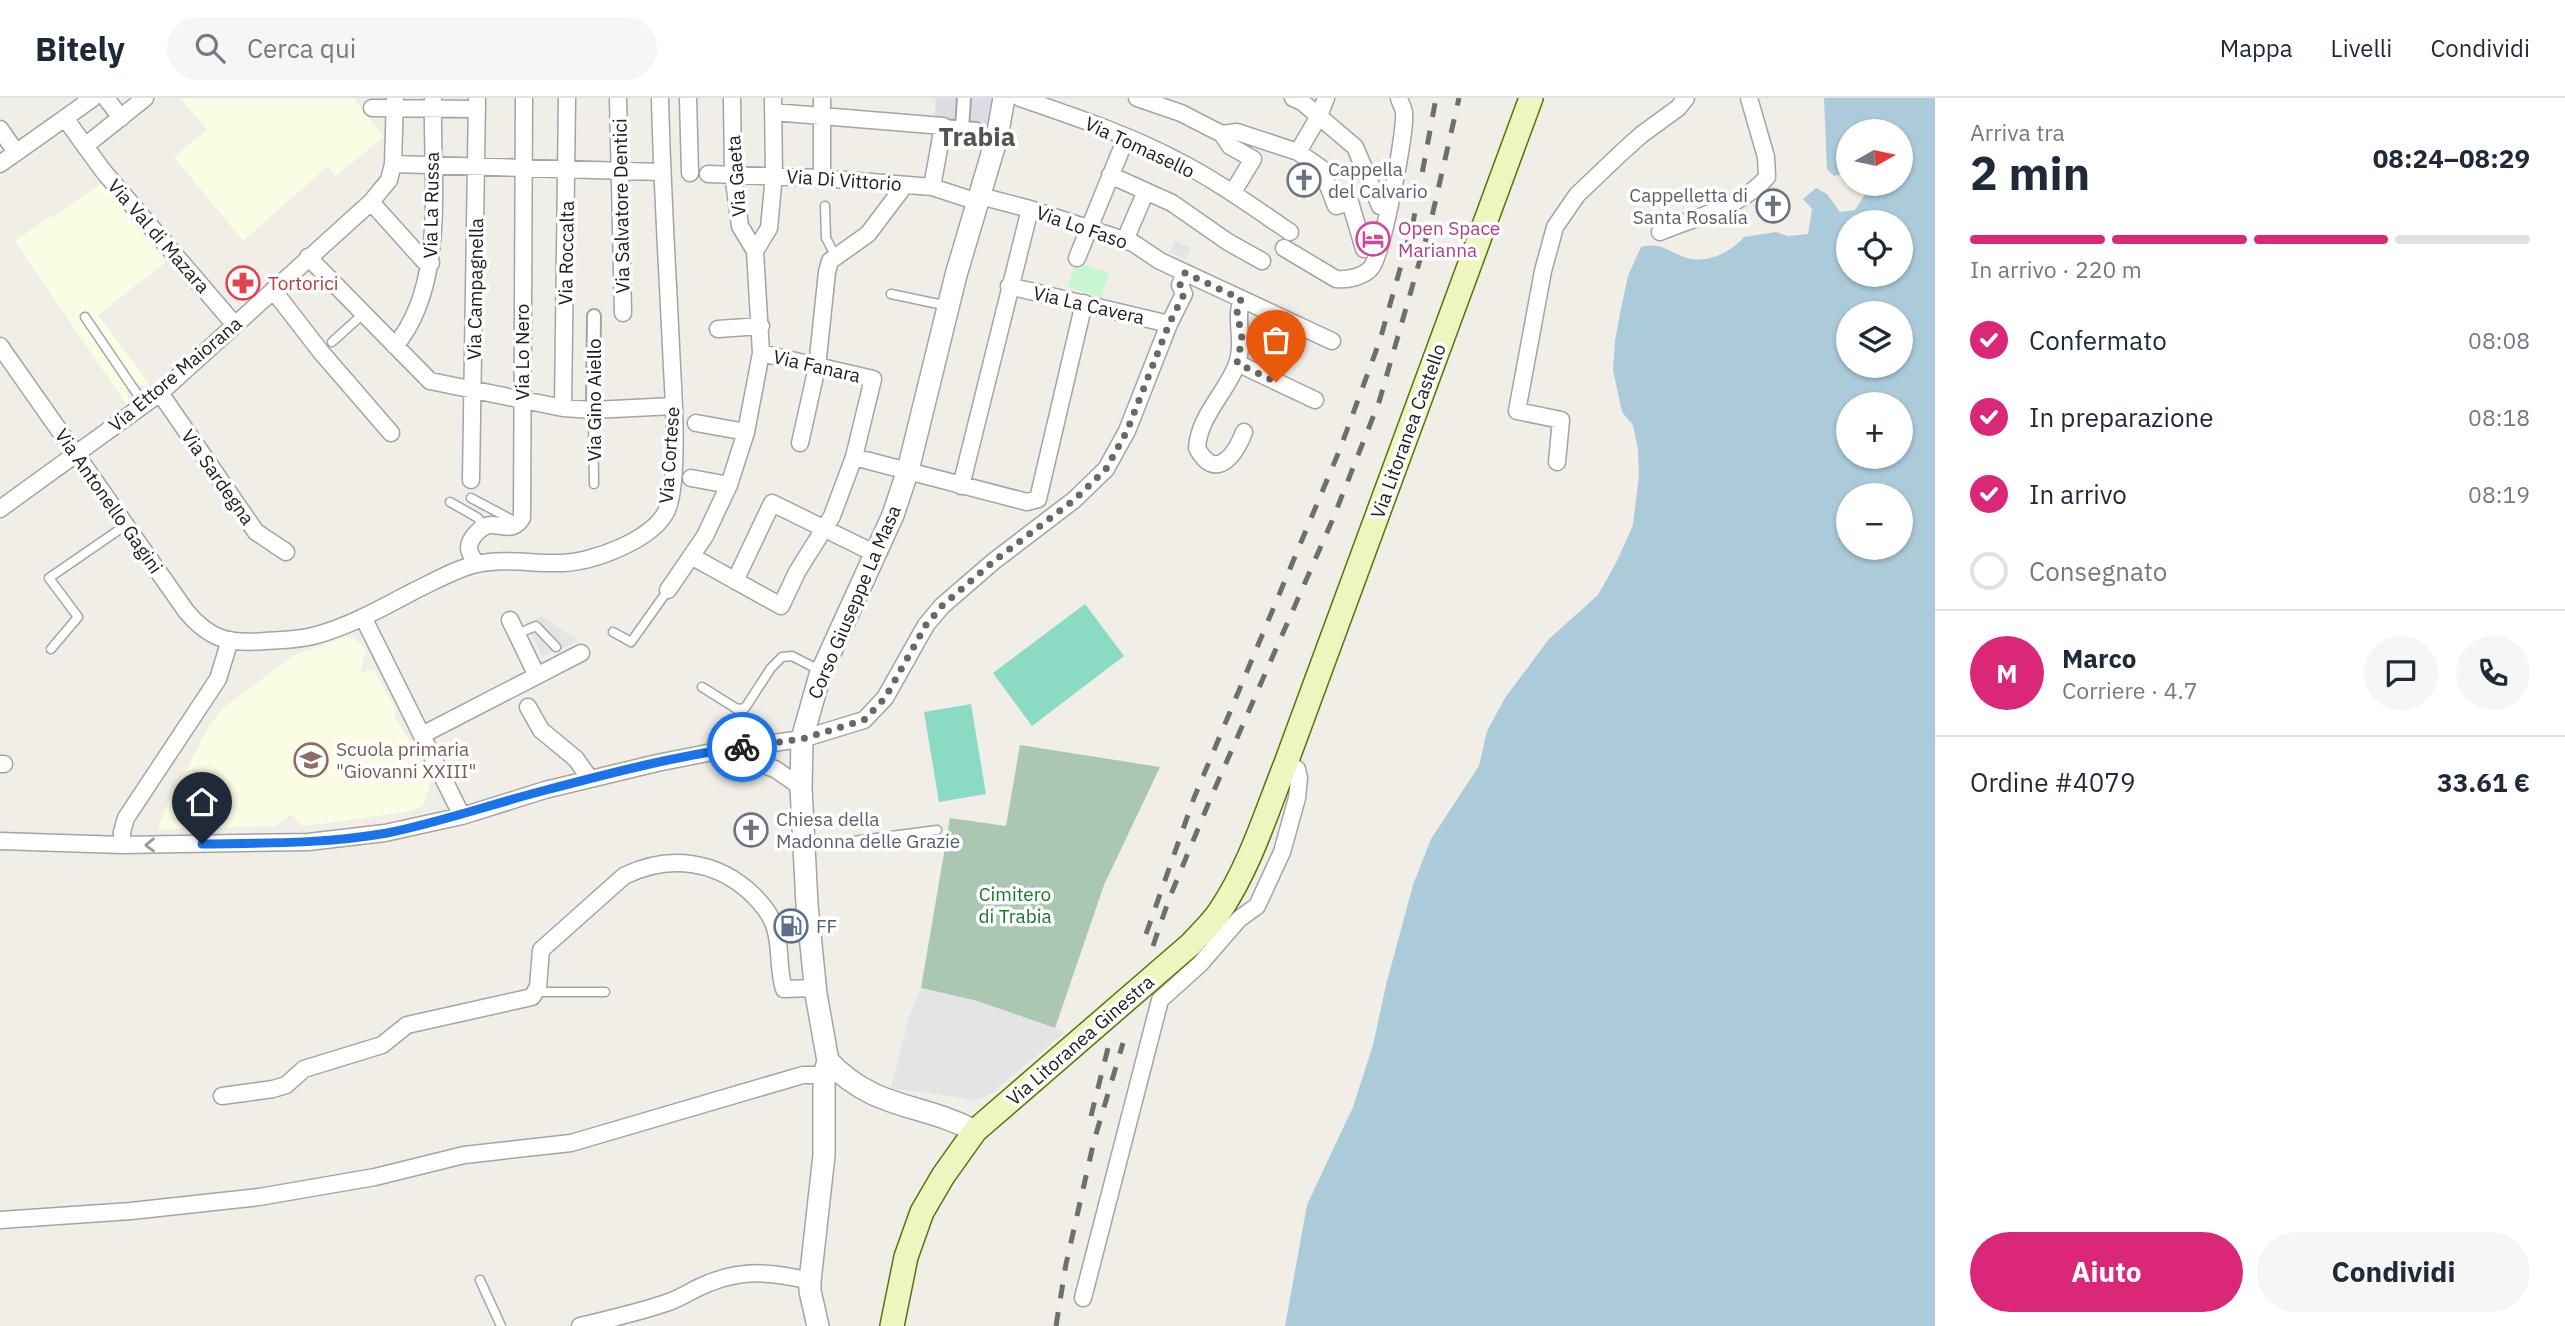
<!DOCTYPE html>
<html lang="it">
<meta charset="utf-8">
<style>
body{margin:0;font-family:"IBM Plex Sans",sans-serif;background:#f6f6f7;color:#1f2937;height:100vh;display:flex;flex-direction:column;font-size:26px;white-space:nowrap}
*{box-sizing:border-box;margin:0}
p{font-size:23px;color:#747a83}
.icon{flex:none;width:38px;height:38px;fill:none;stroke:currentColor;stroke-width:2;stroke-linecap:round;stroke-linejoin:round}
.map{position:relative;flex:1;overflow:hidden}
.drawer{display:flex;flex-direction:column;background:#fff;width:630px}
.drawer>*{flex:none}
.needle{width:46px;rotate:81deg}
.controls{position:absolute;left:1836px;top:21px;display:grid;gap:14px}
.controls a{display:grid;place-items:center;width:77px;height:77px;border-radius:50%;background:#fff;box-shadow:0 2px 5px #0004;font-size:35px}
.pin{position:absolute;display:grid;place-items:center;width:60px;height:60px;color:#fff;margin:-72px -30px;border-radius:50% 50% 50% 0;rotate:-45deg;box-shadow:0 0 7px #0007}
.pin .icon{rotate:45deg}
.courier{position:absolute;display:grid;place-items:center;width:70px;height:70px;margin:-35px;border:5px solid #1a73e8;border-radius:50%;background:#fff;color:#222;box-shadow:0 2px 9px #0007}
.head em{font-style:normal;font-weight:700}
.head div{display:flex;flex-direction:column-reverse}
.head{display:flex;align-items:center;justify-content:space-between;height:119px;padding:0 35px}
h1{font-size:46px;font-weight:700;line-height:52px}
.bar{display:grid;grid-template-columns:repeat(4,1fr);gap:10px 7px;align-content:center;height:84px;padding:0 35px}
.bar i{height:9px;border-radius:5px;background:#e0e1e3}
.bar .active{background:#db2777}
.bar p{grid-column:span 4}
.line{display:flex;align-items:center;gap:18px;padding:0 35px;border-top:2px solid #e0e1e3}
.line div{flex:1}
.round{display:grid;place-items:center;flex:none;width:74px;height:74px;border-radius:37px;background:#f6f6f7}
ol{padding:0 35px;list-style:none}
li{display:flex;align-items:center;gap:21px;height:77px}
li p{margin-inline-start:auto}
li .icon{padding:7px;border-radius:50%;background:#db2777;color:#fff;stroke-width:4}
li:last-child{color:#747a83}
li i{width:38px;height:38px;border:4px solid #e0e1e3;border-radius:50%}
.button{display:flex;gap:14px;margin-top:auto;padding:14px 35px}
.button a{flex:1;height:80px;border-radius:42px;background:#db2777;color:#fff;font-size:28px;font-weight:700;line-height:80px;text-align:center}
.button a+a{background:#f6f6f7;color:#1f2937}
header{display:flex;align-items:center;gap:42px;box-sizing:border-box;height:98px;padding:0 35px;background:#fff;border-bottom:2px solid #e0e1e3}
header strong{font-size:33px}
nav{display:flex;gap:38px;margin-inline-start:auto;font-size:24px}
.search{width:490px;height:63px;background:#f6f6f7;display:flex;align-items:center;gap:18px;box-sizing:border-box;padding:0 24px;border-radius:38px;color:#747a83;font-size:26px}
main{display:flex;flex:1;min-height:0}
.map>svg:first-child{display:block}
.education{fill:#fafde3}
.cemetery{fill:#aac7b2}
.park{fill:#c8f6d1}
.pitch{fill:#8adac4}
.parking{fill:#e4e4e4}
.plaza{fill:#dddbe6}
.water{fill:#abcada;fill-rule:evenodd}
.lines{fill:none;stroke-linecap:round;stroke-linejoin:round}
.service-casing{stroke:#a4a4a4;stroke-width:11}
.pedestrian-casing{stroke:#a4a4a4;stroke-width:16}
.minor-casing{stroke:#a4a4a4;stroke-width:19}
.tertiary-casing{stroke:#a4a4a4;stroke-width:24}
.secondary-casing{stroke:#5b720c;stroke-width:26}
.service{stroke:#fff;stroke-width:8}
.pedestrian{stroke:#fff;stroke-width:12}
.minor{stroke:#fff;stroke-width:16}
.tertiary{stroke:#fff;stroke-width:21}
.secondary{stroke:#edf6bf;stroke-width:23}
.rail{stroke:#6e6e6e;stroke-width:5;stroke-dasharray:14 14;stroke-linecap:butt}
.oneway{stroke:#9b9b9b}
.done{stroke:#696866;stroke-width:7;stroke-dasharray:0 12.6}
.route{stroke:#1a73e8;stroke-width:9}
.labels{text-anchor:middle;stroke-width:7;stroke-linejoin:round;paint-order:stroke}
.street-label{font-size:19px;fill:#202020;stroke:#fff}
.worship-label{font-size:19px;fill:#5b616d;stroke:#fff;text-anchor:start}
.hotel-label{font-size:19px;fill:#b23c85;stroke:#fff;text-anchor:start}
.health-label{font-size:19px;fill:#be3a42;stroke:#fff;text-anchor:start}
.education-label{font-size:19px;fill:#785e54;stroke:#fff;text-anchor:start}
.park-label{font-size:19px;fill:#137927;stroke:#fff}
.service-label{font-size:19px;fill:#4e5e75;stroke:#fff;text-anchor:start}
.district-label{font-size:26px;font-weight:bold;fill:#535353;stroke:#fff}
</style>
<header>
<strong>Bitely</strong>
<div class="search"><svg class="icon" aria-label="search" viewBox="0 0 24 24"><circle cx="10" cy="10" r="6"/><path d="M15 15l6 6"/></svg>Cerca qui</div>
<nav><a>Mappa</a><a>Livelli</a><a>Condividi</a></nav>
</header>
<main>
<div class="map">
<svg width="1935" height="1228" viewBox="0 0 1935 1228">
<rect width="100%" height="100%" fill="#f0eee7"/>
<path class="education" d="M 180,0 L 354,0 L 383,39 L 336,78 L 328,68 L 243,143 L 174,59 L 207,32 Z
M 102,85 L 166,164 L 98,217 L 150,287 L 147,290 L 136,285 L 127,293 L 129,304 L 126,306 L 15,143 L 51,117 L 53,120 Z
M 347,539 L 353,540 L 363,548 L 367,555 L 364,557 L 361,574 L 374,572 L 397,614 L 393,618 L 413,647 L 431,684 L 423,707 L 411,713 L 321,726 L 302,728 L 291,716 L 275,728 L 158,731 L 173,692 L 190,665 L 208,629 L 224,609 L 296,556 Z"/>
<path class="cemetery" d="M 1020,647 L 1160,669 L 1104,787 L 1055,930 L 977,903 L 921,890 L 950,720 L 1006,728 Z"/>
<path class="park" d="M 1076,164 L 1109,175 L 1101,199 L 1068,189 Z"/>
<path class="pitch" d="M 1085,506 L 1124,558 L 1032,628 L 993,575 Z
M 971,606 L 986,696 L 939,704 L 924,614 Z"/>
<path class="parking" d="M 1175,142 L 1191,150 L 1186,161 L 1170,155 Z
M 541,518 L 578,543 L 542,559 L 526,525 Z
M 921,890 L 977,903 L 1065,934 L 992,995 L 977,1002 L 891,990 L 910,916 Z"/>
<path class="plaza" d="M 936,0 L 1004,0 L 997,39 L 934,32 Z"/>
<path class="water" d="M 1824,0 L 1935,0 L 1935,1228 L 1285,1228 L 1307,1107 L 1353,1009 L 1373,947 L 1386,887 L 1413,787 L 1431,741 L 1479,668 L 1487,633 L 1505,600 L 1549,541 L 1598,497 L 1617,463 L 1633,427 L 1639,377 L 1638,351 L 1633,327 L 1622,314 L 1613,272 L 1615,243 L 1620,215 L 1628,178 L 1641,149 C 1660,144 1667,153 1684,159 C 1706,167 1730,155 1744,139 L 1776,134 L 1788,138 L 1808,136 L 1812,111 L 1803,101 L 1816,90 L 1827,96 L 1840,114 L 1855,112 L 1867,93 L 1860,86 L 1900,86 L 1900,33 L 1848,33 L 1848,74 L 1834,78 L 1827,71 ZM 1848,124 L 1900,124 L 1900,177 L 1848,177 ZM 1848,215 L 1900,215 L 1900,268 L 1848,268 ZM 1848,306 L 1900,306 L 1900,359 L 1848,359 ZM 1848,397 L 1900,397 L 1900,450 L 1848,450 Z"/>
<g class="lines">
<defs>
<path id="service" d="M 825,108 L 826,140 L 836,159
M 891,196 L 948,208
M 85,219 L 144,306
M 332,244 L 363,216
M 593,312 L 594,386
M 471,400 L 518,425
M 450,404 L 478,420 L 483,429
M 613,534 L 631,544 L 668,492
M 517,536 L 536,528 L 556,549
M 51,551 L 78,519 L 49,480 L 126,427
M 702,589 L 737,611 L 745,610 L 771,570 L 782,559 L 792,558 L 821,573
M 807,749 L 937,732
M 536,894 L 605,894
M 480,1182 L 501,1228"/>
<path id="pedestrian" d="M 943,28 L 976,31
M 962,30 L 964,0
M 593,312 L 594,218"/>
<path id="minor" d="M 106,0 L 121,20
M 618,0 L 623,215
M 688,0 L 690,75
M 732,0 L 733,76 L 740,128 L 755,153
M 1020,0 C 1072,18 1127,36 1176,62 C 1216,82 1253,109 1290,134
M 1137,0 L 1181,15 L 1222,36 L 1237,34 L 1298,54 L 1321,70 L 1336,108 L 1350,104 L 1364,151
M 1293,0 L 1302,4 L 1355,49 L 1380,108 L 1388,109
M 372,10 L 477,11
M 773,14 L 943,28 L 932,89
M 65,20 L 93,0
M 0,31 L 16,54
M 1222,36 L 1230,48 L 1253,61 L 1236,89
M 85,48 L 104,74 L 235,227
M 1298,54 L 1319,18 L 1326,0
M 0,66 L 65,20 L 85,48 L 145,0
M 393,66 L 662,74
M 708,76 L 822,80 L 932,89 L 978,104
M 1110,77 L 1172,105 L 1228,144 L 1262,163
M 822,80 L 822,0
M 980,98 L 1030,111 L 1133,145 L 1160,163 L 1332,243
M 371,104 L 425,164 L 431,165
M 1660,134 C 1695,119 1742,109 1767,79 L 1766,59 L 1749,0
M 1125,142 L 1146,93
M 1284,150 L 1336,181 C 1348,182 1363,179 1371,170 C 1382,158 1406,34 1404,15 C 1404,10 1400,5 1399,0
M 308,159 L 430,283 L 563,310 L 593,312 L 674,308
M 1077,160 L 1126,40
M 1009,188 L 1169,226
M 273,192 L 321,254 L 391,335
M 1242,201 C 1234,221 1245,243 1237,266 C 1226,295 1199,318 1197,350 C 1215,384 1235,358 1244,334
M 718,231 L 761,228
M 0,248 L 186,513 C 210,542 229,546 265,543 C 281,542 297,542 313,538 C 348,529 382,510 414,493 C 435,483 455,471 477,466 C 505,460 534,466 562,465 C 593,464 653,442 667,412 C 679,385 674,302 672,270 C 668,180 662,90 660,0
M 395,248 C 448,185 431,77 433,0
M 1237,265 L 1315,302
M 160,295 L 256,434 L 286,454
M 563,310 L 567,0
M 696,325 L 746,334
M 800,345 L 817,269 L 827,174 L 830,163 L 868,136 L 905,87
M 854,359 L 1027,404 L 1038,401 L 1084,205
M 1557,364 L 1561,322 L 1517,313 L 1543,173 L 1555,129 L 1577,97 L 1621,55 L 1641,37 L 1678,10 L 1686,0
M 691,380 L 729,387
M 471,382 L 477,0
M 961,388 L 1030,111
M 0,411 L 160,295 L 371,104 L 389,82 L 393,66 L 395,0
M 691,458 L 781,508 L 797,474 L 832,418 L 854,359 L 873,281 L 761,255
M 476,466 C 474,462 469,455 469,450 C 469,440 482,427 491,427 C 505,427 513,434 522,420 L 524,0
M 735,483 L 772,405 L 876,456
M 668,492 L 705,438 L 729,387 L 746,334 L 761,255 L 755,153 L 769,130 L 774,77 L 773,0
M 363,519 L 462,718
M 510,522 L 537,578
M 528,609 L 541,632 L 576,661 L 590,681
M 422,637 L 581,555
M 727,654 L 775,671 L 801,689
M 0,666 L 4,666
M 0,743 L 122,747 L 308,744 L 385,735 L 462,718 L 545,692 L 657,665 L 722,652 L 802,641 L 864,622 L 885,600 L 926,527 L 942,508 L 994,463 L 1074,402 L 1106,371 L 1127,333 L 1169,226 L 1184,196 L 1180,187 L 1185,175
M 122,747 L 122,734 L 126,720 L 218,581 L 230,542
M 222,998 L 273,991 L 286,987 L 304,971 L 382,947 L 407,927 L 532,899 L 538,889 L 541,852 L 624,778 C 669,756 717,762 753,797 C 762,806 770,815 774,827 C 782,848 777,870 784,891 L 815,890
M 0,1122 L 131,1113 L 259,1099 L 375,1079 L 464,1057 L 571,1045 L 803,977 L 824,977
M 1083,1200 L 1160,902 L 1200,866 L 1239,821 L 1257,808 L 1282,754 L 1297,700 L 1299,680 L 1297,671 L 1286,665
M 580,1228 C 610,1221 640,1214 669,1204 C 683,1199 695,1190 709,1185 C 744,1171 774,1174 810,1183"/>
<path id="tertiary" d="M 828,963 C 876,1013 920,1004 975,1033
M 818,1228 L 810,1193 L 810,1183 L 824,1057 L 824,977 L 828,963 L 816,896 L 807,807 L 801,689 L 802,641 L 820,577 L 893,417 L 908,372 L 956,177 L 997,39 L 1004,0"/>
<path id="secondary" d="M 892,1228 L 906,1159 L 922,1114 L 943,1078 L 975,1033 L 1191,846 C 1201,835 1212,825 1220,813 C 1250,768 1266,715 1286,665 L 1531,0"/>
</defs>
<use href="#service" class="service-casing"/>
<use href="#pedestrian" class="pedestrian-casing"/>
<use href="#minor" class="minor-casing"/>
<use href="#tertiary" class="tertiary-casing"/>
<use href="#secondary" class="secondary-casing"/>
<use href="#service" class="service"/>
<use href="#pedestrian" class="pedestrian"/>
<use href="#minor" class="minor"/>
<use href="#tertiary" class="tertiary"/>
<use href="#secondary" class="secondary"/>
<path class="rail" d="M 1146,836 L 1194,700 L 1340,351 L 1380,242 L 1413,125 L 1436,0
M 1153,848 L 1169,801 L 1212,697 L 1332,423 L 1379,304 L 1430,127 L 1459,0
M 1091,1018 L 1109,946
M 1056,1228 L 1066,1166 L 1094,1043 L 1123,945"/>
</g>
<defs><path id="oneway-chevron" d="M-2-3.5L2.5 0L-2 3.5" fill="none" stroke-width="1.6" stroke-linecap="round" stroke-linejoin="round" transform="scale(1.75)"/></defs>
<use class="oneway" href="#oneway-chevron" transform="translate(150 747) rotate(179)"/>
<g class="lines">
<path class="done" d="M 742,649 L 802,641 L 864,622 L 885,600 L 926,527 L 942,508 L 994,463 L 1074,402 L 1106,371 L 1127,333 L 1169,226 L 1184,196 L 1180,187 L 1185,175 L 1241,201 L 1237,213 L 1242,241 L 1237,265 L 1276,284"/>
<path class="route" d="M 202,746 C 263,745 326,746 387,735 C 441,724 492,706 546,692 C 610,675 676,658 742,649"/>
</g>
<defs>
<symbol id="church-ring" viewBox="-11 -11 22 22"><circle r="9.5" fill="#fff" stroke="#6b7280" stroke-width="1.5"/><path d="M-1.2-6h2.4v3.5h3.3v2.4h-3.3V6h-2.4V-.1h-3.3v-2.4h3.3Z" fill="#6b7280"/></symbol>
<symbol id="hotel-ring" viewBox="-11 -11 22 22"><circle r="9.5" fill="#fff" stroke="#d1479c" stroke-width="1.5"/><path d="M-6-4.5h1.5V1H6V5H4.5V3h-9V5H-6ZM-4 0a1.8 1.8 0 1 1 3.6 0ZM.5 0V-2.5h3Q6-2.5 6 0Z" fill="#d1479c"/></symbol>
<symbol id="pharmacy-ring" viewBox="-11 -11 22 22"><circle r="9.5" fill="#fff" stroke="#e0444e" stroke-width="1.5"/><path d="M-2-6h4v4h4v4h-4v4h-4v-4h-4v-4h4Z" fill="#e0444e"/></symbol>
<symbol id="school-ring" viewBox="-11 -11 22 22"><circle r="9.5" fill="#fff" stroke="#8d6e63" stroke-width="1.5"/><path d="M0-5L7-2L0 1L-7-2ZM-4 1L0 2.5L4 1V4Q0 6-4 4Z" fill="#8d6e63"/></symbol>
<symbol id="fuel-ring" viewBox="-11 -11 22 22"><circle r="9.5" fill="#fff" stroke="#5c6f8a" stroke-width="1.5"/><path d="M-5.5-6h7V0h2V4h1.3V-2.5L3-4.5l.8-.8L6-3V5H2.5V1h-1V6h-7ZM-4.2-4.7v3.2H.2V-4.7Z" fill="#5c6f8a"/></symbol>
</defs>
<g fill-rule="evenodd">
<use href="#church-ring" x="1285" y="63" width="38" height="38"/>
<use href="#church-ring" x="1754" y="89" width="38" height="38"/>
<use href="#hotel-ring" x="1354" y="122" width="38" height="38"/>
<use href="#pharmacy-ring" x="224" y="166" width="38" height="38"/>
<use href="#school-ring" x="292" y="643" width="38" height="38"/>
<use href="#church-ring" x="732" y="713" width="38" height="38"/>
<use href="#fuel-ring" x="772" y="809" width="38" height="38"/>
</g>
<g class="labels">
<g class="street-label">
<text transform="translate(1140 49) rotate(25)" y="7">Via Tomasello</text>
<text transform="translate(736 78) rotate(-94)" y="7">Via Gaeta</text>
<text transform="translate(844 82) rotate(4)" y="7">Via Di Vittorio</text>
<text transform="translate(431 107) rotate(-89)" y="7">Via La Russa</text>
<text transform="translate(621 108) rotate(-91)" y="7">Via Salvatore Dentici</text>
<text transform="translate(1082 129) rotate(19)" y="7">Via Lo Faso</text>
<text transform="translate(159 138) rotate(49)" y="7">Via Val di Mazara</text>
<text transform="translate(566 155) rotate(-89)" y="7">Via Roccalta</text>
<text transform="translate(475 191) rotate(-89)" y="7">Via Campagnella</text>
<text transform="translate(1089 207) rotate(13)" y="7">Via La Cavera</text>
<text transform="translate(522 254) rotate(-90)" y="7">Via Lo Nero</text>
<text transform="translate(817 268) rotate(13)" y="7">Via Fanara</text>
<text transform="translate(175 276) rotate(-40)" y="7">Via Ettore Maiorana</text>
<text transform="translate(594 302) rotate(-90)" y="7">Via Gino Aiello</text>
<text transform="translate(1408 333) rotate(-70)" y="7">Via Litoranea Castello</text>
<text transform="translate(669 357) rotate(-86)" y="7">Via Cortese</text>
<text transform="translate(218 379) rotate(55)" y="7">Via Sardegna</text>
<text transform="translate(109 403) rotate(55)" y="7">Via Antonello Gagini</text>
<text transform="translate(854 504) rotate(-67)" y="7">Corso Giuseppe La Masa</text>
<text transform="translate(1080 942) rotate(-41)" y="7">Via Litoranea Ginestra</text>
</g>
<g class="worship-label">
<text x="1328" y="78">Cappella<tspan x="1328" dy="22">del Calvario</tspan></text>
<text x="1748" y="104" text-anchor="end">Cappelletta di<tspan x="1748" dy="22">Santa Rosalia</tspan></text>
<text x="776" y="728">Chiesa della<tspan x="776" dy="22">Madonna delle Grazie</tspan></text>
</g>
<g class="hotel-label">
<text x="1398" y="137">Open Space<tspan x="1398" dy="22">Marianna</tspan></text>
</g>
<g class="health-label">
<text x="268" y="192">Tortorici</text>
</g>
<g class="education-label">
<text x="336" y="658">Scuola primaria<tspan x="336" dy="22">"Giovanni XXIII"</tspan></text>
</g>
<g class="park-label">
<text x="1015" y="803">Cimitero<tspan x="1015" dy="22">di Trabia</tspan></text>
</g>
<g class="service-label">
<text x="816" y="835">FF</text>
</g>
<g class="district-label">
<text x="977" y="48">Trabia</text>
</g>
</g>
</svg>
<div class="controls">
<a><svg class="needle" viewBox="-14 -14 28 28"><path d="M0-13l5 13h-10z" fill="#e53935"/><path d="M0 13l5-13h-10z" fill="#747a83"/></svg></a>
<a><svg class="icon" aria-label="locate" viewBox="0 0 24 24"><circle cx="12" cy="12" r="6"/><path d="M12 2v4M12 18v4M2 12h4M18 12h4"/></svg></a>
<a><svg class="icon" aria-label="layers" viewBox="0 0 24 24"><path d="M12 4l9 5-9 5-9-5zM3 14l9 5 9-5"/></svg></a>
<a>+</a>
<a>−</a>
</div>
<div class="pin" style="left:1276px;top:284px;background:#ea580c"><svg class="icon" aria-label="bag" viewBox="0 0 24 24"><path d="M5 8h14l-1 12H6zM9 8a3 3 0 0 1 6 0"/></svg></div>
<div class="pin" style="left:202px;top:746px;background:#1f2937"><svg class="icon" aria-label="home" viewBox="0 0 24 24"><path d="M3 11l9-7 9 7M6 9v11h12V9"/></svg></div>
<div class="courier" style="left:742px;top:649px"><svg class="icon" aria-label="bike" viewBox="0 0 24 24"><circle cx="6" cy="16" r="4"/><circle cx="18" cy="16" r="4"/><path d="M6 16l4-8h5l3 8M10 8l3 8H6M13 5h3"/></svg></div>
</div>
<section class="drawer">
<div class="head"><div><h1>2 min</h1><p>Arriva tra</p></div><em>08:24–08:29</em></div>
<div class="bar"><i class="active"></i><i class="active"></i><i class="active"></i><i></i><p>In arrivo · 220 m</p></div>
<ol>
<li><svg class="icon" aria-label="check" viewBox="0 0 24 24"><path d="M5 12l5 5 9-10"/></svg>Confermato<p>08:08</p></li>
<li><svg class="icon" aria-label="check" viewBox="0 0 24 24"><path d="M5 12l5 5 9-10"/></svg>In preparazione<p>08:18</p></li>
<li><svg class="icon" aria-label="check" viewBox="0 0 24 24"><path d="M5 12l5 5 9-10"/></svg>In arrivo<p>08:19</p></li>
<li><i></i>Consegnato</li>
</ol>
<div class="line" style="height:126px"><b class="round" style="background:#db2777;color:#fff">M</b><div><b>Marco</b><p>Corriere · 4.7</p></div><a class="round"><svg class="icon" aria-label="chat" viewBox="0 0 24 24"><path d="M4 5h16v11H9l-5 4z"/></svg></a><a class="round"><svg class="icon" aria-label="phone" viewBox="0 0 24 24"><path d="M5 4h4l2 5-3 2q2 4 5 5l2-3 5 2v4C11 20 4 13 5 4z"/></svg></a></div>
<div class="line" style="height:91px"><div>Ordine #4079</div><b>33.61 €</b></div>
<div class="button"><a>Aiuto</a><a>Condividi</a></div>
</section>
</main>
